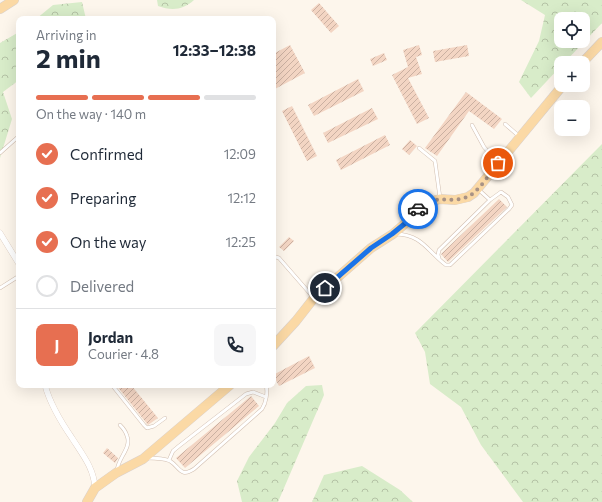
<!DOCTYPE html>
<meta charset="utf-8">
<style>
body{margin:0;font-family:Commissioner,sans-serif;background:#f6f6f7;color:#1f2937;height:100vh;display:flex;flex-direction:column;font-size:15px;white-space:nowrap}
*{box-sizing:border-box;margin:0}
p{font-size:13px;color:#747a83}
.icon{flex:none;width:22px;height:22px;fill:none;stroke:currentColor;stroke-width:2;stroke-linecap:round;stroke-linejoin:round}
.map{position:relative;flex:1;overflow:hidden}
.sheet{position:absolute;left:16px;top:16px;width:260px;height:372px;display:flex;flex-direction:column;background:#fff;border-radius:8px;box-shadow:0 4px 16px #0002}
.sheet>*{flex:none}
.buttons{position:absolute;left:554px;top:12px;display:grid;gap:8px}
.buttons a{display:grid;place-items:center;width:36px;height:36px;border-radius:8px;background:#fff;box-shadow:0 4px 16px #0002;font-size:20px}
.pin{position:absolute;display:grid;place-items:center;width:34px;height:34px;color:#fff;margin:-17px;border:2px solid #fff;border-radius:50%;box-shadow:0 1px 4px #0007}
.courier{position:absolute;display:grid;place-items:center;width:40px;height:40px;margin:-20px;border:3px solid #1a73e8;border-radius:50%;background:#fff;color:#222;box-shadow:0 1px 5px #0007}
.summary em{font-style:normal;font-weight:700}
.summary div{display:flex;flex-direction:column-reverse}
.summary{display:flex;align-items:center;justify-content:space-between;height:68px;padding:0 20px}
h1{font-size:26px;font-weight:700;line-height:30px}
.bar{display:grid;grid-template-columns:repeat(4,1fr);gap:6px 4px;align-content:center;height:48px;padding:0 20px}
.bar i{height:5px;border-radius:3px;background:#e0e1e3}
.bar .selected{background:#e76f51}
.bar p{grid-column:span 4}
.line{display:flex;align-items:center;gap:10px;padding:0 20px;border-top:1px solid #e0e1e3}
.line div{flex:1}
.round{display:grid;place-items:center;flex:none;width:42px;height:42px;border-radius:8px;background:#f6f6f7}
ol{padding:0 20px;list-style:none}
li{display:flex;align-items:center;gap:12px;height:44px}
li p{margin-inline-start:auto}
li .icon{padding:4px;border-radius:50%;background:#e76f51;color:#fff;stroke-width:4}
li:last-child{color:#747a83}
li i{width:22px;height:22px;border:2px solid #e0e1e3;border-radius:50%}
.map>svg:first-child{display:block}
.forest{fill:url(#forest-crowns);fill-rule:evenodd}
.building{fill:url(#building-hatch)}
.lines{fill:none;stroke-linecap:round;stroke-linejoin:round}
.service-casing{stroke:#d1beb0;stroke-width:4}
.minor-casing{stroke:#d1beb0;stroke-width:6}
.primary-casing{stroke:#dad1cd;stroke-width:10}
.service{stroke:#fff;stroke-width:3}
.minor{stroke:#fff;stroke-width:5.5}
.primary{stroke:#fbd9a5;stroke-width:9}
.done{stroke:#a89285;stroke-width:4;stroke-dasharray:0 7.2}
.route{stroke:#1a73e8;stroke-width:5}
</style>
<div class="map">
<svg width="602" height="502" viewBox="0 0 602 502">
<defs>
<pattern id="forest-crowns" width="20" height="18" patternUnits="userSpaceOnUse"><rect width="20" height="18" fill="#d8ecc9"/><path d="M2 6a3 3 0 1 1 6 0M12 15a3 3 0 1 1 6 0" fill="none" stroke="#b4c2a5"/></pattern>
<pattern id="building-hatch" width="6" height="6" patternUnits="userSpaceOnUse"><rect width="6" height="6" fill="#f3d5c3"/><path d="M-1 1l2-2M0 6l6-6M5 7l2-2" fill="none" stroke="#cab0a1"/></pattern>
</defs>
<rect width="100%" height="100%" fill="#fdf6ec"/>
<path class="forest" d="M 157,0 L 194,0 C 183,10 172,11 158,6 Z
M 521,0 L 602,0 L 602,23 L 564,63 L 561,63 L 561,66 L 531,98 L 519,82 L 539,41 L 545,15 ZM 561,19 L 583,19 L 583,41 L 561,41 Z
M 82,2 L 86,19 L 36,19 L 53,5 Z
M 19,32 L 19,80 L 3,92 L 12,119 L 0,158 L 0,43 Z
M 602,144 L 602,502 L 523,502 L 481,445 L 461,407 L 430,384 L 425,352 L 415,333 Z
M 322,385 L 324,395 L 278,502 L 242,502 L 237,481 L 249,457 L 275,423 L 287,403 L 306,386 Z
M 362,466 L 400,490 L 413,502 L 312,502 L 324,475 Z"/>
<path class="building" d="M 319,3 L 339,26 L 331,33 L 311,10 Z
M 290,45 L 305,73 L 273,90 L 273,54 Z
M 419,45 L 422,55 L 416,57 L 422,74 L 408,78 L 429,118 L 417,124 L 392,75 L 408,67 L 403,50 Z
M 467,45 L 469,56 L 435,62 L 433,51 Z
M 384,53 L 387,60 L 373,66 L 370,59 Z
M 358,79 L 364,91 L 314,116 L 308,105 Z
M 466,92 L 502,119 L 494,129 L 469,111 L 437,156 L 425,148 Z
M 292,106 L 317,156 L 307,161 L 282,111 Z
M 372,108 L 378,119 L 328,143 L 323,133 Z
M 385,135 L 390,145 L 341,170 L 336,160 Z
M 410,140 L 417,146 L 409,155 L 402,149 Z
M 499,199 L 507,207 L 448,262 L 441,254 Z
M 289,237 L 294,241 L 284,251 L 279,247 Z
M 309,356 L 315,368 L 279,386 L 273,375 Z
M 116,385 L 131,385 L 158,418 L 148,425 Z
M 251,396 L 259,406 L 185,468 L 176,458 Z
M 107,448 L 118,458 L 115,463 L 103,453 Z"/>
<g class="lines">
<defs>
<path id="service" d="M 505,124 L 520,137
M 472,125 L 484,147 L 498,163
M 419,148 L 435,161 L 440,198
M 0,153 L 19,136
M 396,234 C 423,235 427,251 446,265 L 450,265 L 509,209 L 512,205 L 508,197 L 501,192 L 490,200
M 273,256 L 279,258 L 313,297
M 439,258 L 438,255 L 439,250 L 490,200 L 479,190
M 0,288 L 19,276
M 112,385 L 144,425 L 147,428 L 154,426 L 165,418
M 147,458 C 154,458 163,458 170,461 C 180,467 180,478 194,469 L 262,409 C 266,403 268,392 266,385
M 169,460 L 173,451 L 179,446 L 246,394 L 253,392 L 266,397
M 117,471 C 117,459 132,448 127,436 C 126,432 123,428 120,425"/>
<path id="minor" d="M 0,233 L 19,264
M 45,385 C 50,404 61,422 72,438 C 82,454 94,468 95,488"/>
<path id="primary" d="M 0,9 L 14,0
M 582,63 L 602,42
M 273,346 L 296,321 L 314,298 L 371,248 L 393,234 L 408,221 L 425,203 L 440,199 L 455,200 L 468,197 L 474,193 L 563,85
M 87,502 L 95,488 L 116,473 L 143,459 L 230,385"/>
</defs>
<use href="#service" class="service-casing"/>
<use href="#minor" class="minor-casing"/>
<use href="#primary" class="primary-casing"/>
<use href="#service" class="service"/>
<use href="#minor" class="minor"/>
<use href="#primary" class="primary"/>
</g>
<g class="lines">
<path class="done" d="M 418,209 C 433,193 449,204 467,197 C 478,193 490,173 498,163"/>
<path class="route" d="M 325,288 L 371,248 L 392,234 L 408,221 L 418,209"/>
</g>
</svg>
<div class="buttons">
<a><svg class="icon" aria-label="locate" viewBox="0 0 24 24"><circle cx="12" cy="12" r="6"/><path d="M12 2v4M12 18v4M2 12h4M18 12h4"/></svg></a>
<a>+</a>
<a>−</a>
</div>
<div class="pin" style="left:498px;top:163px;background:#ea580c"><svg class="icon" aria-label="bag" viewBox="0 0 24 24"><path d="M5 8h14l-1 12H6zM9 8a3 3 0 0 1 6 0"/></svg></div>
<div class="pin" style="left:325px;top:288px;background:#1f2937"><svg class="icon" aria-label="home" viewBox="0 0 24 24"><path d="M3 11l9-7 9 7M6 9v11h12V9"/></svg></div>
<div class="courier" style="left:418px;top:209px"><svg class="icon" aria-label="car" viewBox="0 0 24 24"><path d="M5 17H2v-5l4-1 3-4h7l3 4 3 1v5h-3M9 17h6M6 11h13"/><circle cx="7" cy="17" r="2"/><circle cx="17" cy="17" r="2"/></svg></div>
<section class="sheet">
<div class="summary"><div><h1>2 min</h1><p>Arriving in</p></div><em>12:33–12:38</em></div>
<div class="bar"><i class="selected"></i><i class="selected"></i><i class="selected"></i><i></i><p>On the way · 140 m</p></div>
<ol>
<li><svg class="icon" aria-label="check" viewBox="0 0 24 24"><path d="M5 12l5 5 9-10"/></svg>Confirmed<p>12:09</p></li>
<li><svg class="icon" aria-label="check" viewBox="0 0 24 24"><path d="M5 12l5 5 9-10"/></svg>Preparing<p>12:12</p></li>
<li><svg class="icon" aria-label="check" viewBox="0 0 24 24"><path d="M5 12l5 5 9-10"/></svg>On the way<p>12:25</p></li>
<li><i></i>Delivered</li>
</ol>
<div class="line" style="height:72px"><b class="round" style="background:#e76f51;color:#fff">J</b><div><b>Jordan</b><p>Courier · 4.8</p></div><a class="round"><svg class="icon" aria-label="phone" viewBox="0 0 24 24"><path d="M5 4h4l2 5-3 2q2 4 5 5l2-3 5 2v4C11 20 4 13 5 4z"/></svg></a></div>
</section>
</div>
